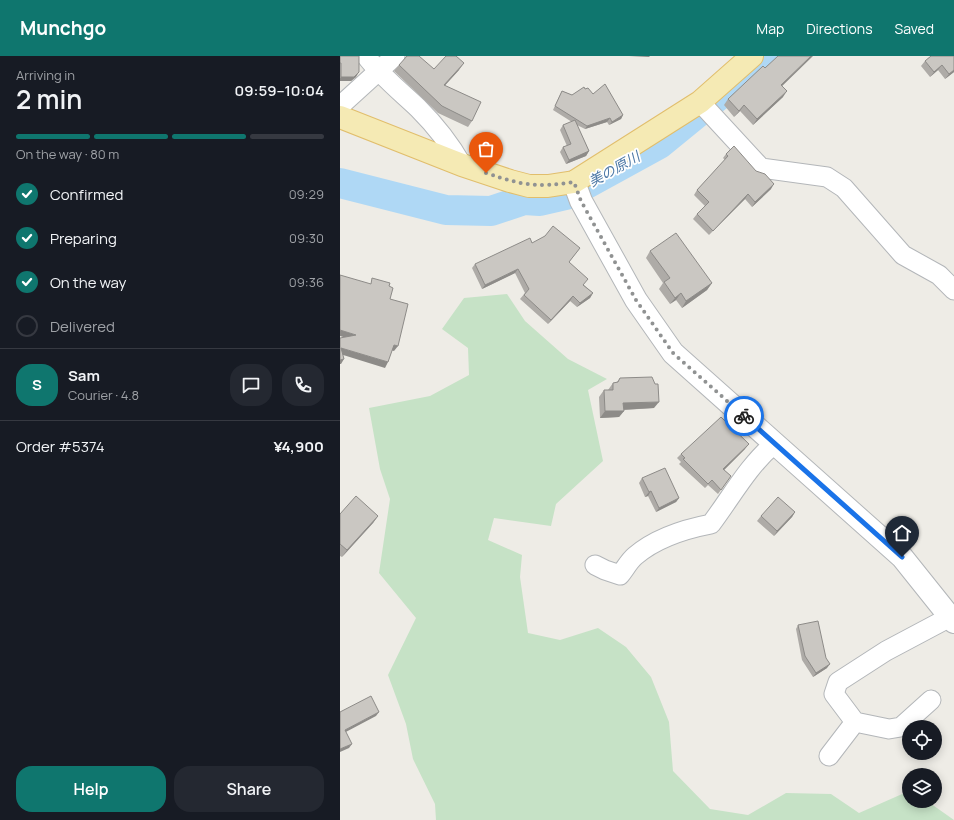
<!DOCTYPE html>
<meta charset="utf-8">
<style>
body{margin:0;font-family:Manrope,"Noto Sans JP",sans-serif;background:#242831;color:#f1f3f6;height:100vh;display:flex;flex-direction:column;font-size:15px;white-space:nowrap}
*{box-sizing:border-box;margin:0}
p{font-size:13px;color:#9ea1a6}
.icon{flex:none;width:22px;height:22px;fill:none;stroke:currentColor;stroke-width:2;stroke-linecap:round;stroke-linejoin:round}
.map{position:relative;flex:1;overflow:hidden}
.panel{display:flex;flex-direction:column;background:#171b24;width:340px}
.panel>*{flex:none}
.controls{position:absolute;left:562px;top:664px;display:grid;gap:8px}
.controls a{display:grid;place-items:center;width:40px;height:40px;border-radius:50%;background:#171b24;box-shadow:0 2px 10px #0003;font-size:20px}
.pin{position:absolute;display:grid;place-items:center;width:34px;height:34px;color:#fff;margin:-41px -17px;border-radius:50% 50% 50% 0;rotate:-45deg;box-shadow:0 0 4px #0007}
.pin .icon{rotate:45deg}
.courier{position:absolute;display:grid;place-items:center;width:40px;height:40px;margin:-20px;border:3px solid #1a73e8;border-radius:50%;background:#fff;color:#222;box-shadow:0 1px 5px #0007}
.headline em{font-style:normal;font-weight:600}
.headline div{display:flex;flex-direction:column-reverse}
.headline{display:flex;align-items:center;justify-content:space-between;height:68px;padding:0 16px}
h1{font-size:26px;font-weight:600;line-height:30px}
.bar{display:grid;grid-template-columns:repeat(4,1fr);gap:6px 4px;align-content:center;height:48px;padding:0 16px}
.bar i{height:5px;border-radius:3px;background:#363941}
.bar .on{background:#0f766e}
.bar p{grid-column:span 4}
.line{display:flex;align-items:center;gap:10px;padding:0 16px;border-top:1px solid #363941}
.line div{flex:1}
.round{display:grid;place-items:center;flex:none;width:42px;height:42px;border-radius:16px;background:#242831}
ol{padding:0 16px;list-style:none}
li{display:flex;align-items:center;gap:12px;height:44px}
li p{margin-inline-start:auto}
li .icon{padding:4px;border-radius:50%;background:#0f766e;color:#fff;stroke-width:4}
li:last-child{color:#9ea1a6}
li i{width:22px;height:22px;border:2px solid #363941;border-radius:50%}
.cta{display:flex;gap:8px;margin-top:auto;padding:8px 16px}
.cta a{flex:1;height:46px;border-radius:16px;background:#0f766e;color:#fff;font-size:16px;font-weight:600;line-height:46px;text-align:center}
.cta a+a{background:#242831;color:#f1f3f6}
header{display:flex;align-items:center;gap:24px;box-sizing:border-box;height:56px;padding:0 20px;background:#0f766e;color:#fff}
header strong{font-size:19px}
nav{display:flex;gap:22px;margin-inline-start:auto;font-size:14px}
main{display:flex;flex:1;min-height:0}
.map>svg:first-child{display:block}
.green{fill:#c6e2c6}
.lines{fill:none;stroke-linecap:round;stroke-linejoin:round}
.river{stroke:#afd8f5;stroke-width:30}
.minor-casing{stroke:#b3b6b9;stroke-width:21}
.tertiary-casing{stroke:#b3b6b9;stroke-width:24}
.primary-casing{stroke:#e1be6c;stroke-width:24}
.minor{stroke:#fff;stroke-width:19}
.tertiary{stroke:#fff;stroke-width:22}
.primary{stroke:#f5eab4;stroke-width:22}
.wall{fill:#aeaba7}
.shaded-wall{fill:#8d8b88}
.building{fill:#cac7c2;stroke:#8d8b88}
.done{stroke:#909292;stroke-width:4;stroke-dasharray:0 7.2}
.route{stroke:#1a73e8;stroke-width:5}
.labels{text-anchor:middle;stroke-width:3.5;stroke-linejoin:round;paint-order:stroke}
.water-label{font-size:14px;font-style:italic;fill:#4e79a6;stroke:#fff}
</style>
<header>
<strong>Munchgo</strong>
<nav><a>Map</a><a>Directions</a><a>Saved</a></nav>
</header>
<main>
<section class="panel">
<div class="headline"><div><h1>2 min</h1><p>Arriving in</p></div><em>09:59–10:04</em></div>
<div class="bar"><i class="on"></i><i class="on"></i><i class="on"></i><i></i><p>On the way · 80 m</p></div>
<ol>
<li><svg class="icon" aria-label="check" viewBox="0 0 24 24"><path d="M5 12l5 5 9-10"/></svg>Confirmed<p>09:29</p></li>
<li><svg class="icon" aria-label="check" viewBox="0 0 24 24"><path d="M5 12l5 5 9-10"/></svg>Preparing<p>09:30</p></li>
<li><svg class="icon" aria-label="check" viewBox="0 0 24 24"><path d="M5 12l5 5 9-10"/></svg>On the way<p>09:36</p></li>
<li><i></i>Delivered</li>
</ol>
<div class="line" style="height:72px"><b class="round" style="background:#0f766e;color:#fff">S</b><div><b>Sam</b><p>Courier · 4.8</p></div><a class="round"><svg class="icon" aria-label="chat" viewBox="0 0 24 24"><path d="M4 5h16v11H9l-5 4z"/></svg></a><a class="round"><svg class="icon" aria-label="phone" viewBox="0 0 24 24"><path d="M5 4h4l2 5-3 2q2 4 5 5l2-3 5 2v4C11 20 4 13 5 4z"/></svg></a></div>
<div class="line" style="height:52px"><div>Order #5374</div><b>¥4,900</b></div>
<div class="cta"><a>Help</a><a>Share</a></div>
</section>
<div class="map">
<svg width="614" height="764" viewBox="0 0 614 764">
<rect width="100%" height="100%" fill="#eeece6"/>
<path class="green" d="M 167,238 L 185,265 L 228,303 L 267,323 L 248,334 L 263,405 L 216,448 L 211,470 L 154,462 L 148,484 L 182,499 L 180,521 L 188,577 L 220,584 L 258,572 L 286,591 L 311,621 L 329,666 L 333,715 L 370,753 L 408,759 L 446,737 L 491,738 L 519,757 L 569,735 L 569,745 L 587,745 L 614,764 L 96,764 L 95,748 L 73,703 L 66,668 L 48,619 L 76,562 L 39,517 L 50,443 L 40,413 L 29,352 L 90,340 L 129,319 L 128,292 L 102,273 L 124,242 Z"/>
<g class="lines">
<path class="river" d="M 0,127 L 106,154 L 151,155 L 184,144 L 200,145 L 226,139 L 319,88 L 427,0"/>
<defs>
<path id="minor" d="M 26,0 C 41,20 60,35 78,52 C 95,69 110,88 122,109
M 360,46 L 421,112 L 487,121 L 504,132 L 563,199 L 599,219 L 614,234
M 0,50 L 55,0
M 255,509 L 265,514 L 280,519 C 285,513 289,505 295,500 C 316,482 345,473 371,468 C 392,440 408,410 434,388
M 515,666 L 549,673 L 561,671 L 591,644
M 489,700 L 515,666 L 494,638 L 498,626 L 546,595 L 610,561"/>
<path id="tertiary" d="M 234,126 L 241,145 L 296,244 L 333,297 L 562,501 L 614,566"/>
<path id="primary" d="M 0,61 L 122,109 L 170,125 L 189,130 L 208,130 L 234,126 L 360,46 L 412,0"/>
</defs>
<use href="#minor" class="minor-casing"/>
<use href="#tertiary" class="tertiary-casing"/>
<use href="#primary" class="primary-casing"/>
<use href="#minor" class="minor"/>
<use href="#tertiary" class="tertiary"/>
<use href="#primary" class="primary"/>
</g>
<path class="wall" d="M 0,0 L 16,21 L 11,25 L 0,25 Z
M 591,0 L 614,16 L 605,23 L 598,14 L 590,21 L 581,10 L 585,5 Z
M 59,9 L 94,13 L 119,14 L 105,29 L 132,65 L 128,71 L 98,57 L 54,15 Z
M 245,33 L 283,59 L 281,63 L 269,69 L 267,66 L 245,73 L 237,69 L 249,95 L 246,100 L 226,108 L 220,96 L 223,91 L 227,90 L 220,74 L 223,69 L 232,66 L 213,54 L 220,39 L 222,35 L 232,39 Z
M 443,41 L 413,69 L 400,55 L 394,61 L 384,49 L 388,43 Z
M 386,98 L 431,133 L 412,151 L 405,143 L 369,179 L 353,163 L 357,158 L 365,150 L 354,139 L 357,134 L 385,104 L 383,102 Z
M 192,187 L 240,192 L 229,206 L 244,229 L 253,237 L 250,242 L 237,251 L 230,245 L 208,268 L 180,243 L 185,237 L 175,217 L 142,233 L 132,212 L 135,208 Z
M 310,195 L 372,227 L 367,234 L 342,252 L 336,244 L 330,248 L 319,233 L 323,227 L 306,202 Z
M 280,322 L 314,352 L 284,354 L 284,355 L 279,361 L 260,362 L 259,341 L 264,334 L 268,334 L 273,327 L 277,326 Z
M 405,393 L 384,414 L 391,420 L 378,438 L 368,429 L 365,432 L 339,408 L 341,406 L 337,402 L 341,398 Z
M 302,422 L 339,442 L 336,446 L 316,456 L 308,440 L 305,441 L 299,427 Z
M 455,456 L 452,461 L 434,480 L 417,465 L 421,460 Z
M 0,458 L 38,460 L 33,467 L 2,501 L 0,500 Z
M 458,569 L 487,612 L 473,621 L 462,604 L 456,573 Z"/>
<path class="shaded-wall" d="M 289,0 L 310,0 L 309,1 Z
M 471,0 L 473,0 L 437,35 L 441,29 Z
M 124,7 L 119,14 L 100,35 L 104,29 Z
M 602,9 L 598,14 L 590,21 L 594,16 Z
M 614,14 L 614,16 L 605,23 L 609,18 Z
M 19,16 L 16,21 L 11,25 L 0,25 L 0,22 L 1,21 Z
M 447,35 L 443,41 L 413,69 L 417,63 Z
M 404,49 L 400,55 L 394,61 Z
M 283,59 L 281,63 L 269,69 L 272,66 Z
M 270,62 L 267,66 L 245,73 L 247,70 Z
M 249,95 L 246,100 L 226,108 L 229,104 Z
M 434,128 L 431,133 L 412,151 L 415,146 Z
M 408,138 L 405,143 L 369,179 L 373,175 Z
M 178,213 L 175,217 L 142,233 L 145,229 Z
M 372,227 L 367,234 L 342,252 L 346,245 Z
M 253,237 L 250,242 L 237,251 L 240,247 Z
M 341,237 L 336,244 L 330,248 L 335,242 Z
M 233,240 L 230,245 L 208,268 L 211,264 Z
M 0,274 L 16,279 L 13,284 L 0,280 Z
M 54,289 L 58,290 L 54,295 L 50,294 Z
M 1,292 L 48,306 L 45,312 L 0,298 Z
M 4,303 L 1,308 L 0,308 L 0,304 Z
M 319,346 L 314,352 L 279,354 L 283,347 Z
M 265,355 L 284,355 L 279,361 L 260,362 Z
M 409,388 L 405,393 L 380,418 L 383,413 Z
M 311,435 L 308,440 L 305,441 L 309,436 Z
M 339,442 L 336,446 L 316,456 L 319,452 Z
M 455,456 L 452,461 L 434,480 L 437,475 Z
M 38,460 L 33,467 L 2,501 L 7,494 Z
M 490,608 L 487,612 L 473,621 L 476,617 Z
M 39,656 L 36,660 L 2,678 L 5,674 Z
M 12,688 L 9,692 L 0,696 L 0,693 Z"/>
<path class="building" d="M 0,0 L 19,0 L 19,16 L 14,21 L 1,21 L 1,7 L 0,7 Z
M 67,0 L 79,0 L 94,13 L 106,0 L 116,0 L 124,7 L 104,29 L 141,46 L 132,65 L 102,50 L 59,9 Z
M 438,0 L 471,0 L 441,29 L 447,35 L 417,63 L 404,49 L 399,55 L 388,43 L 423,10 L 425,12 Z
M 591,0 L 614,0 L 614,14 L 609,18 L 602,9 L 594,16 L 585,5 Z
M 265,28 L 283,59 L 272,66 L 270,62 L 247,70 L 215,50 L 222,35 L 232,39 L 244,31 L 245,33 L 248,32 L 253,38 Z
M 235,64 L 249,95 L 229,104 L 223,91 L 231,88 L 223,69 Z
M 394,90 L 416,115 L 425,118 L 434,128 L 415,146 L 408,138 L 373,175 L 357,158 L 369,146 L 357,134 L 388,100 L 386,98 Z
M 213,170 L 240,192 L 229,206 L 248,223 L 243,229 L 253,237 L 240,247 L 233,240 L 211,264 L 184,239 L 189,233 L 178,213 L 145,229 L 135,208 L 190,182 L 192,187 L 205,180 Z
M 336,177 L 372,227 L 346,245 L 341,237 L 335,242 L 324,226 L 330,222 L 310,195 Z
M 0,219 L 31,228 L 32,222 L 50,227 L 49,230 L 53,232 L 50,243 L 68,248 L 58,290 L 54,289 L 48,306 L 1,292 L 4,303 L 0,304 L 0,282 L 16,279 L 0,274 Z
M 312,321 L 315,328 L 318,328 L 319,346 L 283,347 L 284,355 L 265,355 L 264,334 L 273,334 L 273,327 L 278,326 L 280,322 Z
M 381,361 L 409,388 L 383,413 L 391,420 L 381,434 L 372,424 L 368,428 L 343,403 L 345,402 L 341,398 Z
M 325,412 L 339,442 L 319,452 L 311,435 L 309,436 L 302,422 Z
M 16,440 L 38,460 L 7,494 L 0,488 L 0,458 Z
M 438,441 L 455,456 L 437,475 L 421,460 Z
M 478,565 L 486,602 L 490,608 L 476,617 L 465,600 L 458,569 Z
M 31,640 L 39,656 L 5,674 L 12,688 L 0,693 L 0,656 Z"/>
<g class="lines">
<path class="done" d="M 146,117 C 182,129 196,132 234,126 L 241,145 L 296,244 L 333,297 L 404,360"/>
<path class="route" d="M 404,360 L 562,501"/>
</g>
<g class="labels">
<g class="water-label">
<text transform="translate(274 113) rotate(-29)" y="5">美の原川</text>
</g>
</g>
</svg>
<div class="controls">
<a><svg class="icon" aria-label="locate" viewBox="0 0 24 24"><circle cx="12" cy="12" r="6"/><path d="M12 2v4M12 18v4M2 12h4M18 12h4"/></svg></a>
<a><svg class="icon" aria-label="layers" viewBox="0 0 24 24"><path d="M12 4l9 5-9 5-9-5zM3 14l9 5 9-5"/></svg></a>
</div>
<div class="pin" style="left:146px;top:117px;background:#ea580c"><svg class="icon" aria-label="bag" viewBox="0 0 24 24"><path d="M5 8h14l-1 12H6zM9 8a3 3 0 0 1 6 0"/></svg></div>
<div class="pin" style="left:562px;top:501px;background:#1f2937"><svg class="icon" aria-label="home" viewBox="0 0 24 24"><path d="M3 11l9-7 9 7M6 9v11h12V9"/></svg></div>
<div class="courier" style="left:404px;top:360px"><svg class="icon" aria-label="bike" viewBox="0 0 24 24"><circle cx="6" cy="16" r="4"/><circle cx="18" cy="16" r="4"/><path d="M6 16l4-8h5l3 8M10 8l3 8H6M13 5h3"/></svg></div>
</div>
</main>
